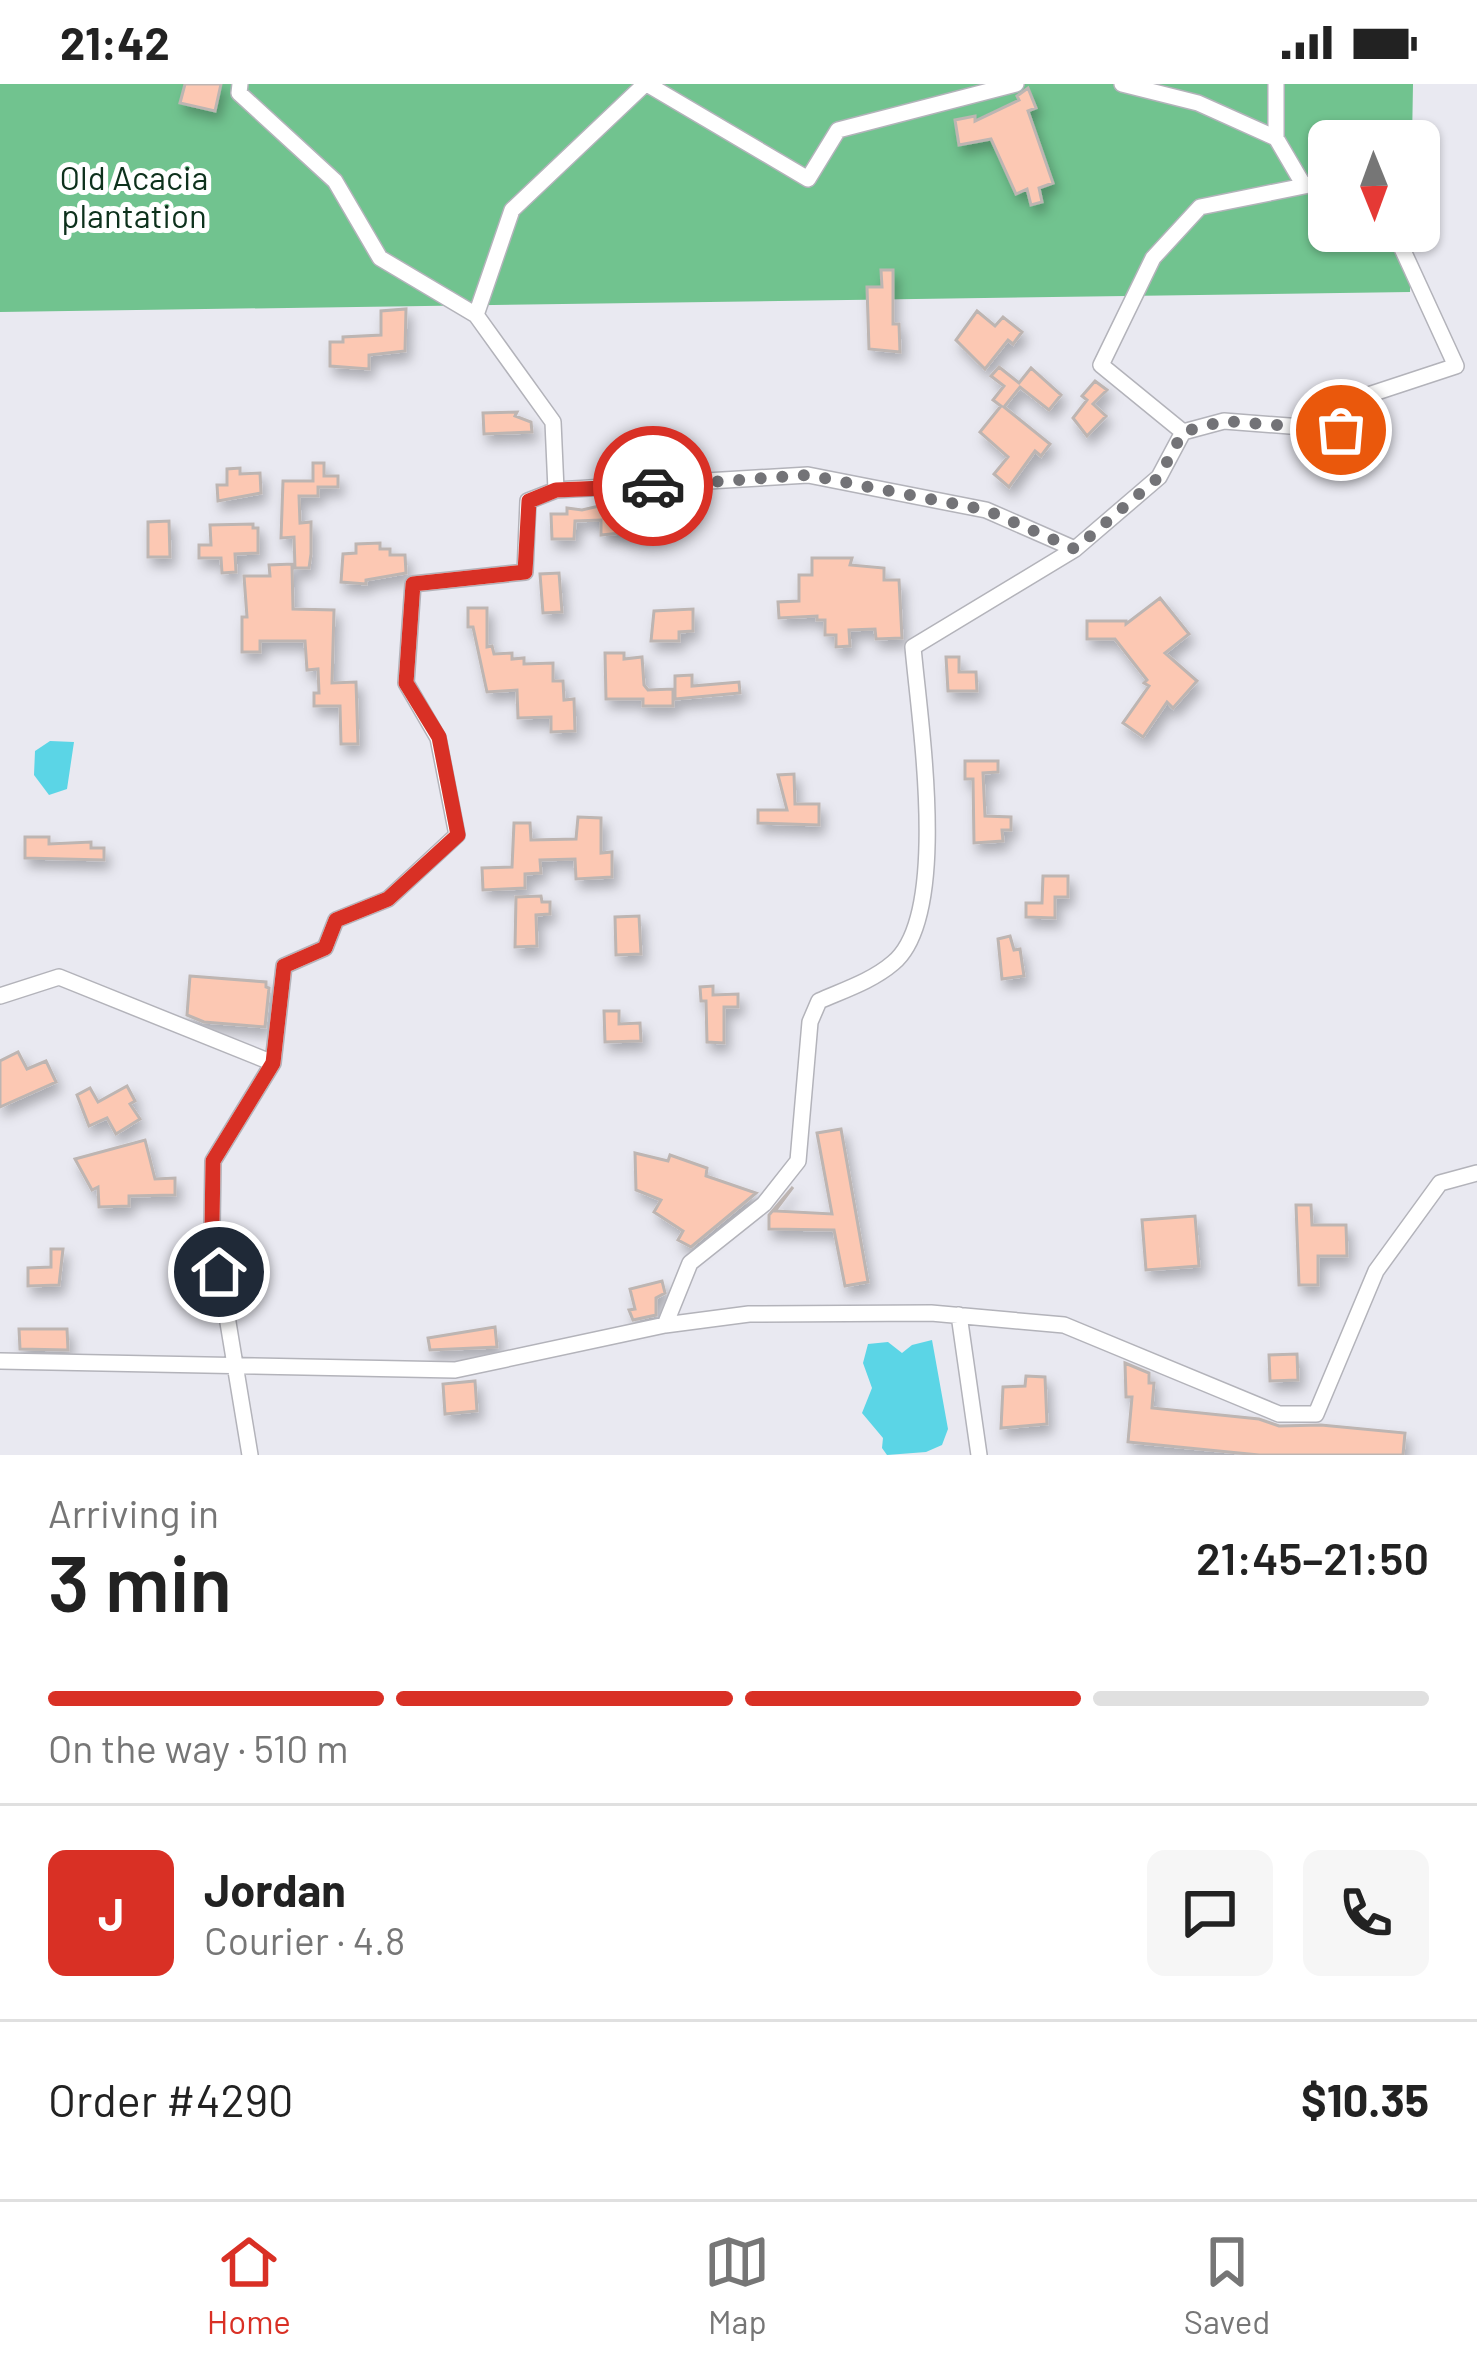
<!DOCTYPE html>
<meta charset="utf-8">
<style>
body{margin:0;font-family:Barlow,sans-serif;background:#f6f6f6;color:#222;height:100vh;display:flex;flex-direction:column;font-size:45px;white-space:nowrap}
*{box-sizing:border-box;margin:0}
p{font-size:39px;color:#767676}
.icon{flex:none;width:66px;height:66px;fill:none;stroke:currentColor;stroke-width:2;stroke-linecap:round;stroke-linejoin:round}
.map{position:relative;height:1371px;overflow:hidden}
.details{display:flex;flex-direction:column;background:#fff;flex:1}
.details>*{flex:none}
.needle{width:78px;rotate:179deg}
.tools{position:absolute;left:1308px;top:36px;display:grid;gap:24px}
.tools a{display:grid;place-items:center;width:132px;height:132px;border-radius:18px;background:#fff;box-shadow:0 3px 9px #0004;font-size:60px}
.pin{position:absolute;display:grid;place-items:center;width:102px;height:102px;color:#fff;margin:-51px;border:6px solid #fff;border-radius:50%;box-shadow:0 3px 12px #0007}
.courier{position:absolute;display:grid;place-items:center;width:120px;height:120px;margin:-60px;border:9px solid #d93025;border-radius:50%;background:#fff;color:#222;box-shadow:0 3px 15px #0007}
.headline em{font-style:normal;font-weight:600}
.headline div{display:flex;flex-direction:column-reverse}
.headline{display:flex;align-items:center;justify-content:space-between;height:204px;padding:0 48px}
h1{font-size:78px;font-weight:600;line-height:90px}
.bar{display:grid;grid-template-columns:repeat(4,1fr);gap:18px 12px;align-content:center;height:144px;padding:0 48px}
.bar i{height:15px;border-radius:9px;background:#e0e0e0}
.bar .on{background:#d93025}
.bar p{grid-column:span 4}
.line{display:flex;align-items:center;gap:30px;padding:0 48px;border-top:3px solid #e0e0e0}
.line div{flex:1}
.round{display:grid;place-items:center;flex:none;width:126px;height:126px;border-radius:18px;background:#f6f6f6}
.status{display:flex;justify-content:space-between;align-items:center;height:84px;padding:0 60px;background:#fff;direction:ltr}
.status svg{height:33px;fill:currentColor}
.dock{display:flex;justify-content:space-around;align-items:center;height:168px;border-top:3px solid #e0e0e0;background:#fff;font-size:33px;color:#767676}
.dock a{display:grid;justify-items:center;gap:6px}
.dock .on{color:#d93025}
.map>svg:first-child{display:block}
.forest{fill:#71c38f}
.water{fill:#5bd5e6}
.building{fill:#fcc8b3;stroke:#bdb5b2;stroke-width:3;filter:url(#shadow)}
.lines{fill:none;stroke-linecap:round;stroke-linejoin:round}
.minor-casing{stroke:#b3b3ba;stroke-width:18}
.minor{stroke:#fff;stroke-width:15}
.done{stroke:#737377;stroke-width:12;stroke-dasharray:0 21.6}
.route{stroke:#d93025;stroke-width:15}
.labels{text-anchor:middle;stroke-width:10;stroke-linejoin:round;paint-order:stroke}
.park-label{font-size:33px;fill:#0d311c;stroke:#fff}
</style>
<div class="status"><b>21:42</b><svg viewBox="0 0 49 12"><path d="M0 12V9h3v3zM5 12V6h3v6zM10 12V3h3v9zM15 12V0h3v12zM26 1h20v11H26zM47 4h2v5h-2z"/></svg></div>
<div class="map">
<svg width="1477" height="1371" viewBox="0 0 1477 1371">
<defs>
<filter id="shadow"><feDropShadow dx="4.5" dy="8" stdDeviation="6" flood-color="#0004"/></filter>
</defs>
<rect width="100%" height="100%" fill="#e9e9f1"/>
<path class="forest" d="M 0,0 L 1413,0 L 1412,57 L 1329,57 L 1329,147 L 1411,147 L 1410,208 L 0,228 Z"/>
<path class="water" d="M 50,657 L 74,658 L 67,705 L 49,711 L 34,691 L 35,667 Z
M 932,1256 L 948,1345 L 942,1361 L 926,1368 L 887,1371 L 882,1364 L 883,1354 L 862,1329 L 872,1304 L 863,1279 L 868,1260 L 888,1258 L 902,1269 L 912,1261 Z"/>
<path class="building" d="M 185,0 L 221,0 L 215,27 L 180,19 Z
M 1028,4 L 1036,24 L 1028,27 L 1053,99 L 1039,104 L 1042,118 L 1031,121 L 1027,105 L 1016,110 L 991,55 L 959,61 L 955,36 L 975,32 L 975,37 L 1019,16 L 1017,12 Z
M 881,186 L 893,186 L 893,240 L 899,240 L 900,268 L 869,265 L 867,203 L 882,203 Z
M 406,225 L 405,267 L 369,271 L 369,285 L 330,282 L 330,258 L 343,258 L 343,253 L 381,251 L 381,227 Z
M 977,227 L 995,242 L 1003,233 L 1022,248 L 1013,260 L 1008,256 L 985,285 L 956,256 Z
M 999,283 L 1019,299 L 1031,284 L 1061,311 L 1049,326 L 1020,303 L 1004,323 L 1050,360 L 1041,372 L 1035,367 L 1009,403 L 994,390 L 1008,373 L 980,348 L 1001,322 L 993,316 L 1004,302 L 991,292 Z
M 1095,297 L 1107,306 L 1093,320 L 1106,332 L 1087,352 L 1073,334 L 1087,316 L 1082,312 Z
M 517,328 L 515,332 L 531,338 L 532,348 L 484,350 L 483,329 Z
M 313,379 L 324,379 L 324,392 L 338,392 L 338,403 L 318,403 L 318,412 L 299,412 L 300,439 L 311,438 L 311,470 L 309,484 L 295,484 L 294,453 L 281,454 L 283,397 L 313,397 Z
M 240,384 L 240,390 L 260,389 L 261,409 L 218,417 L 217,401 L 227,401 L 227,385 Z
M 612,419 L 622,421 L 624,432 L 660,429 L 661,445 L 601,451 L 601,436 L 575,437 L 574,455 L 552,455 L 551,430 L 567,430 L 567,424 L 582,426 Z
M 169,437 L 170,473 L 148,473 L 148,438 Z
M 253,440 L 253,444 L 258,444 L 258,469 L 235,470 L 236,488 L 222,489 L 221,474 L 199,474 L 199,461 L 211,461 L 210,441 Z
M 380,459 L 380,465 L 390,465 L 390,471 L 405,471 L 406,489 L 366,496 L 366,500 L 341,498 L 343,470 L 356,469 L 356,460 Z
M 812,474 L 852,474 L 850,481 L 884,484 L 884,496 L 899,496 L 902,554 L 876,555 L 875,545 L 849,546 L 850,562 L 836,563 L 836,551 L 825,551 L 825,536 L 817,536 L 817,532 L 779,534 L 778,518 L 799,517 L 799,491 L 812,491 Z
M 292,480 L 293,525 L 334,526 L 332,599 L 356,598 L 358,660 L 341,660 L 340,622 L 314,622 L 314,609 L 319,609 L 318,585 L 307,586 L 305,557 L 260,557 L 260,568 L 242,568 L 242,533 L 247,533 L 244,492 L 270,492 L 269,481 Z
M 559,489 L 562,528 L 543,529 L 540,490 Z
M 1160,514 L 1189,550 L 1165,569 L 1197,597 L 1173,624 L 1167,618 L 1143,653 L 1123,639 L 1149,602 L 1144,599 L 1147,596 L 1115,555 L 1087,555 L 1087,537 L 1126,537 L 1126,540 Z
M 468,524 L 487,524 L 487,563 L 492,562 L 494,570 L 512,569 L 512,575 L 524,574 L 524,580 L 553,579 L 553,597 L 563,597 L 564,616 L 574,615 L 575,647 L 551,648 L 551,633 L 518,634 L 517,606 L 487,608 L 473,543 L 468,543 Z
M 693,525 L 693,547 L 679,548 L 679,557 L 651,557 L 654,527 Z
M 605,569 L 624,569 L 624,575 L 642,573 L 644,601 L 648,606 L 673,605 L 673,622 L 643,622 L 643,615 L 606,615 Z
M 946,573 L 959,573 L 959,588 L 976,588 L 977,607 L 948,607 Z
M 692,591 L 692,602 L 739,598 L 740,609 L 675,615 L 675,592 Z
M 965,677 L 998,677 L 998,688 L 983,689 L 985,732 L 1011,733 L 1011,746 L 1002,746 L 1003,757 L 974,759 L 973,695 L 965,695 Z
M 794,690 L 795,720 L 819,720 L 819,741 L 758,739 L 758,726 L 787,726 L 778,691 Z
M 578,733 L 601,734 L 601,769 L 612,768 L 612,793 L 576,795 L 575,775 L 540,776 L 541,789 L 525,790 L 525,804 L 483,806 L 482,784 L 512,783 L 514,739 L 530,739 L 531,756 L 576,755 Z
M 25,753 L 49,753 L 49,760 L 91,758 L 91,764 L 104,764 L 104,776 L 25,774 Z
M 1043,792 L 1068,792 L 1068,813 L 1055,813 L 1055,834 L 1026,833 L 1026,819 L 1042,819 Z
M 541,812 L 542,818 L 550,818 L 550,830 L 536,831 L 537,862 L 515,863 L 516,813 Z
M 639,832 L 641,870 L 616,871 L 615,833 Z
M 1010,852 L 1014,866 L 1020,865 L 1024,892 L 1002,895 L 998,855 Z
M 190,892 L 266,898 L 266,903 L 269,904 L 265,943 L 204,938 L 187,931 Z
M 713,902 L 713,911 L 738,910 L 738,923 L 724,923 L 724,959 L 707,958 L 706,917 L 701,917 L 700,903 Z
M 604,927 L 619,927 L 619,940 L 640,939 L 641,957 L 605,958 Z
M 18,968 L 27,985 L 46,977 L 56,998 L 0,1023 L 0,977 Z
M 127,1002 L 135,1017 L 130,1020 L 140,1035 L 116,1050 L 107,1034 L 89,1042 L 77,1011 L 90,1004 L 98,1018 Z
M 841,1045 L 868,1198 L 845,1202 L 834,1146 L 769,1145 L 769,1131 L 793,1103 L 775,1127 L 832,1130 L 817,1049 Z
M 145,1056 L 155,1095 L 175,1094 L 175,1111 L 129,1112 L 129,1122 L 99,1123 L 98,1103 L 92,1106 L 75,1075 Z
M 635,1069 L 668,1077 L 670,1071 L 707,1084 L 706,1092 L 756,1109 L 691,1163 L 678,1156 L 683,1147 L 654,1128 L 661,1116 L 636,1106 Z
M 1296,1121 L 1311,1121 L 1312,1141 L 1346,1141 L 1347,1172 L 1318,1172 L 1318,1201 L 1299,1201 Z
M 1195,1132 L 1199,1182 L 1146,1186 L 1142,1136 Z
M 51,1165 L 63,1165 L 59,1201 L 28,1202 L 28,1184 L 51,1183 Z
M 662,1197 L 665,1209 L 656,1214 L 656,1231 L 633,1236 L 629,1226 L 635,1225 L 630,1205 Z
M 495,1243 L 497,1263 L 430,1266 L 428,1254 Z
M 19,1245 L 67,1245 L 68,1266 L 20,1265 Z
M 1297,1270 L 1298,1296 L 1270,1297 L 1269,1271 Z
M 1125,1279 L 1149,1289 L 1149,1299 L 1154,1299 L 1152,1324 L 1259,1335 L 1279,1342 L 1321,1341 L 1405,1349 L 1403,1371 L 1259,1371 L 1128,1358 L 1132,1313 L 1126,1313 Z
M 1026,1292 L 1045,1293 L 1047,1340 L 1001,1344 L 1003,1303 L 1025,1302 Z
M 475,1297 L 477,1327 L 445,1330 L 443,1300 Z"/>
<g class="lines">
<defs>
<path id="minor" d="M 240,0 L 239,9 L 335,97 L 380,174 L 476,231 L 553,338 L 556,406 L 808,391 L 986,426 L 1075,465
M 647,0 L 808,95 L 838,46 L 1016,0
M 1122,0 L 1198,19 L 1276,54 L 1303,100
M 1276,54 L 1276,0
M 476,231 L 512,126 L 645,0
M 1183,348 L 1101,281 L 1153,174 L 1200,123 L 1329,97
M 0,912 L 59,893 L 273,979
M 959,1231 L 979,1371
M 665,1241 L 690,1179 L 764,1120 L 798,1077 L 810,938 L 819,917 C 844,906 872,897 893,879 C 951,831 919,635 913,563 L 1075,465 L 1159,393 L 1183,348 L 1224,337 L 1341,346 L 1368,311 L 1456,282 L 1394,147
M 0,1277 L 455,1286 L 665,1241 L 749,1230 L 931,1229 L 1064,1241 L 1279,1330 L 1316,1330 L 1376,1187 L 1440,1099 L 1477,1089
M 250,1371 L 212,1142 L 213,1077 L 273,979 L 284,882 L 325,864 L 336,836 L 388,815 L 457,751 L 438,654 L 406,599 L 413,500 L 525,488 L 528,417 L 556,406"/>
</defs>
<use href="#minor" class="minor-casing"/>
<use href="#minor" class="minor"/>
</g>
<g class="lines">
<path class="done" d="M 653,402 L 808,391 L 986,426 L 1075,465 L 1159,393 L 1183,348 L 1224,337 L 1341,346"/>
<path class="route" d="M 219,1188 L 212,1142 L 213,1077 L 273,979 L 284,882 L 325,864 L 336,836 L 388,815 L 458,751 L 439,653 L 406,599 L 413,500 L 525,488 L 529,417 L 556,406 L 653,402"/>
</g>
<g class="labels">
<g class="park-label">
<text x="134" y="106">Old Acacia<tspan x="134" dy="38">plantation</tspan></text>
</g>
</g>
</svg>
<div class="tools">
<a><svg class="needle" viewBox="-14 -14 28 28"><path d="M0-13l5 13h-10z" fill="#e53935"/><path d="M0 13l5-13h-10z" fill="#767676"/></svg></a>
</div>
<div class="pin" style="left:1341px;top:346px;background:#ea580c"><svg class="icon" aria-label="bag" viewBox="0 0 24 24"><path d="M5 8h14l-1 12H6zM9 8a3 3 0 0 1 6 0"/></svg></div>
<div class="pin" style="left:219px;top:1188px;background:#1f2937"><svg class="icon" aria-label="home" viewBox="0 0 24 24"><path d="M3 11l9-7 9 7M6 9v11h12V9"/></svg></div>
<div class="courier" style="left:653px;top:402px"><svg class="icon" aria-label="car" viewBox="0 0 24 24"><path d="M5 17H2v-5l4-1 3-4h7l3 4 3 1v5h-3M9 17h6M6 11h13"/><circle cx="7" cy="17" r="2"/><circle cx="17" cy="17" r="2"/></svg></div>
</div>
<section class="details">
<div class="headline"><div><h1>3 min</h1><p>Arriving in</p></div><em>21:45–21:50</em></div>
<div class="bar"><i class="on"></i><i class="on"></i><i class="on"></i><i></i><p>On the way · 510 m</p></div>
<div class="line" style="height:216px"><b class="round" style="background:#d93025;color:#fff">J</b><div><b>Jordan</b><p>Courier · 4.8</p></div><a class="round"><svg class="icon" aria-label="chat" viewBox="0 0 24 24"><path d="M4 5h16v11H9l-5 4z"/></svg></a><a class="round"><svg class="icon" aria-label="phone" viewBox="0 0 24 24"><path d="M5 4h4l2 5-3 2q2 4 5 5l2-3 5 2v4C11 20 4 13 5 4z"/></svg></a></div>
<div class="line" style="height:156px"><div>Order #4290</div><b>$10.35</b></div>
</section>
<nav class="dock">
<a class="on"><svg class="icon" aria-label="home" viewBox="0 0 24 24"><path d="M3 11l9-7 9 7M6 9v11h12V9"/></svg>Home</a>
<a><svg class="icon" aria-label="map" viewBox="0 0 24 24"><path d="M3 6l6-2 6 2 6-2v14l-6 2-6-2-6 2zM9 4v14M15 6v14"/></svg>Map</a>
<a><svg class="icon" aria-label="saved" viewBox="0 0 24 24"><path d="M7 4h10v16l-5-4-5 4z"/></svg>Saved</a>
</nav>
